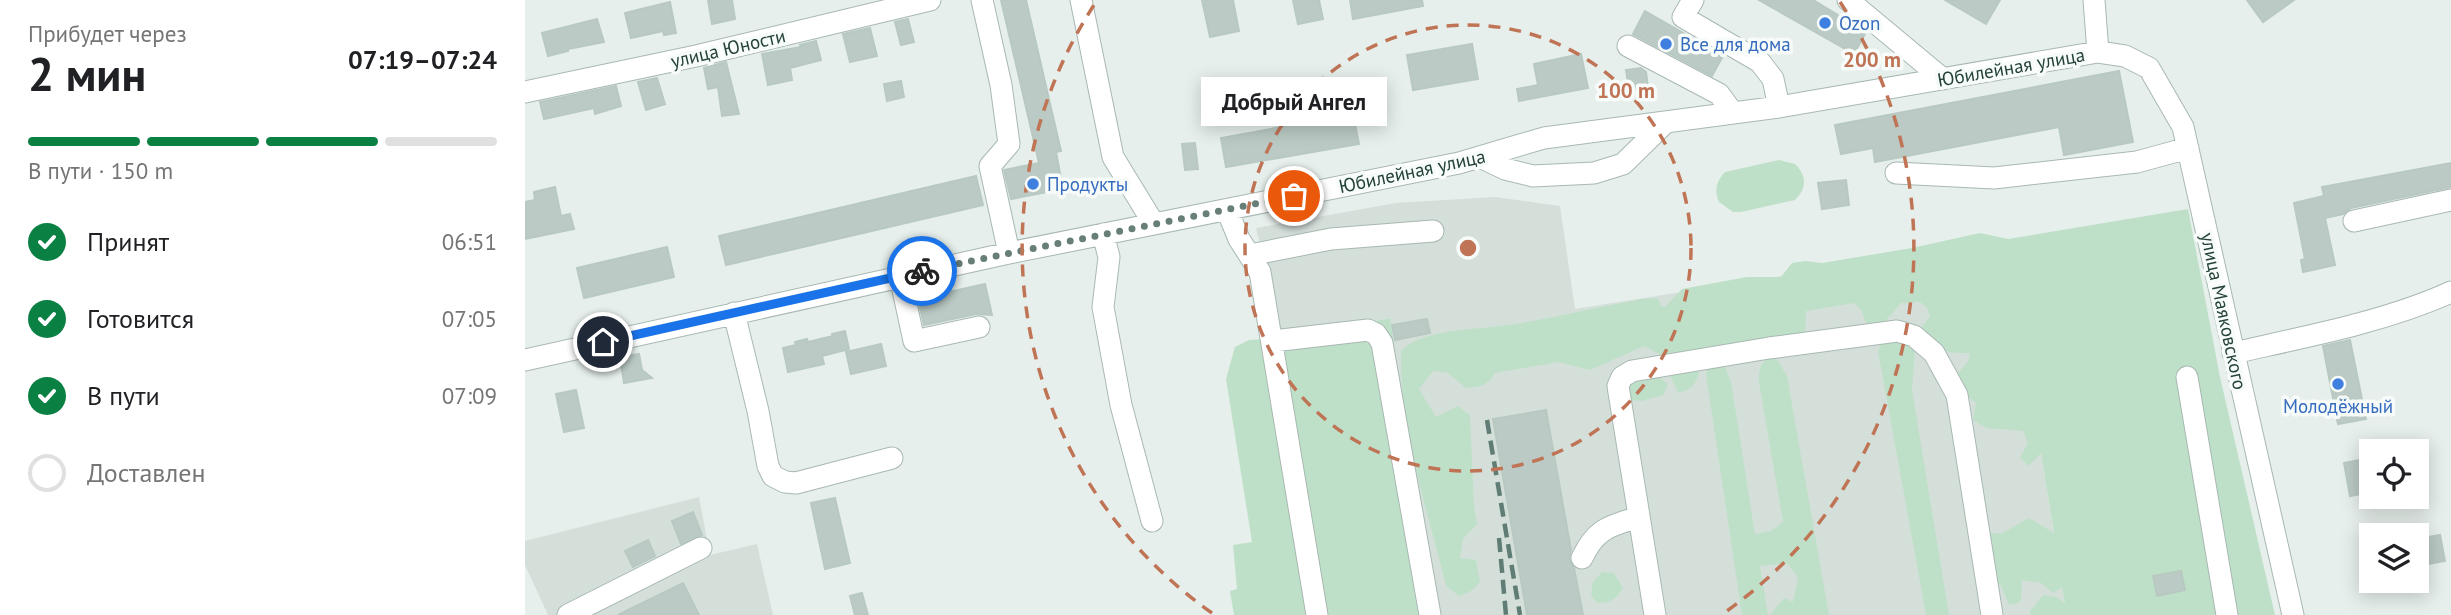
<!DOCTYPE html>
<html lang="ru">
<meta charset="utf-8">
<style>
body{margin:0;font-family:"PT Sans",sans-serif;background:#f6f6f6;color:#202124;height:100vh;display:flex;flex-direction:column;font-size:26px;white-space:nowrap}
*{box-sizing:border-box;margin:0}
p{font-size:23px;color:#757577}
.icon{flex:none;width:38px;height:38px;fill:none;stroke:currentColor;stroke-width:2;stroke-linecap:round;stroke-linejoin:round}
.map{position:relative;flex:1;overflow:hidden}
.details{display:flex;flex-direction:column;background:#fff;width:525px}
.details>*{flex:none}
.buttons{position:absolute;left:1834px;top:439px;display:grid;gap:14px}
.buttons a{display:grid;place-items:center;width:70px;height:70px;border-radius:0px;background:#fff;box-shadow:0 4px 18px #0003;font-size:35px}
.pin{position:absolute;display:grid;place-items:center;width:60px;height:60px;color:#fff;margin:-30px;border:4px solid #fff;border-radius:50%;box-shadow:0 2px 7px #0007}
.courier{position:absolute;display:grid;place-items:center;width:70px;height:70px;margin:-35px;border:5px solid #1a73e8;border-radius:50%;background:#fff;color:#222;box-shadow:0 2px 9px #0007}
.bubble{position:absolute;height:49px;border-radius:0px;background:#fff;box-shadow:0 4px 18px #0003;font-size:23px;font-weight:700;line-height:49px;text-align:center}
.summary em{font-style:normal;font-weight:700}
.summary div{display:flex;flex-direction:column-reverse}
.summary{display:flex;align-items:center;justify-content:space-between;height:119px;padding:0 28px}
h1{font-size:46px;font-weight:700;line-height:52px}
.bar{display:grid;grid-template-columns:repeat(4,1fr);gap:10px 7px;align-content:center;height:84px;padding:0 28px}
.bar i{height:9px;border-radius:5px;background:#e0e0e0}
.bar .current{background:#0b8043}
.bar p{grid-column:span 4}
ol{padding:0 28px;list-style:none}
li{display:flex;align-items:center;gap:21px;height:77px}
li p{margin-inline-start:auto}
li .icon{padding:7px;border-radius:50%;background:#0b8043;color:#fff;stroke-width:4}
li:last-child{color:#757577}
li i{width:38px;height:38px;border:4px solid #e0e0e0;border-radius:50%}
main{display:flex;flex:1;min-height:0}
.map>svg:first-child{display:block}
.built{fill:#d4dfda}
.green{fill:#bfe0c8}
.building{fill:#bbcac4;stroke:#b8c9c2;stroke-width:2}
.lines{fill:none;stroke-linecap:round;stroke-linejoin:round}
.minor-casing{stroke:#a8b8b2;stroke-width:23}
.minor{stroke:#fff;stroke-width:21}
.rail{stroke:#5f7d75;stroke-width:4.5;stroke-dasharray:14 7;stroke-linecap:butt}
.done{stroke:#687f78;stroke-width:7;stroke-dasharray:0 12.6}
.route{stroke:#1a73e8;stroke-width:9}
.ring{fill:none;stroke:#c07456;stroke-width:3.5;stroke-dasharray:12 9}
.shop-dot{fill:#3f7fe0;stroke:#f7fbf9;stroke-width:2.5}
.labels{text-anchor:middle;stroke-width:7;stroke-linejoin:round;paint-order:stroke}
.shop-label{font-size:19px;fill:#366cbe;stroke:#f7fbf9;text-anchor:start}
.street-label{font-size:19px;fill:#24423a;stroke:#f7fbf9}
.centre{fill:#c07456;stroke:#f7fbf9;stroke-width:3.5}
.ring-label{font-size:21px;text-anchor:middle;font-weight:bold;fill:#c07456;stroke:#f7fbf9;stroke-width:7;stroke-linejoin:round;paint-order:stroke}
</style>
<main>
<section class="details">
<div class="summary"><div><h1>2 мин</h1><p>Прибудет через</p></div><em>07:19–07:24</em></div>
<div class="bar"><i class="current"></i><i class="current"></i><i class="current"></i><i></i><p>В пути · 150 m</p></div>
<ol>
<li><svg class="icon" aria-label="check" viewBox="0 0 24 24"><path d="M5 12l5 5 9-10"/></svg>Принят<p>06:51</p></li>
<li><svg class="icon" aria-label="check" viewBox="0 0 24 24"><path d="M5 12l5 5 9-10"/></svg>Готовится<p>07:05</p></li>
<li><svg class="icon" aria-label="check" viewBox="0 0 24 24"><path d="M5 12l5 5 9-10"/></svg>В пути<p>07:09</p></li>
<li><i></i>Доставлен</li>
</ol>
</section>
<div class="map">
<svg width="1926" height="615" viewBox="0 0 1926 615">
<rect width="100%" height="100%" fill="#e6efeb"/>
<path class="built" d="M 970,197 L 1035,206 L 1050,309 L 1482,240 L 1542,615 L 912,615 L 865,318 L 767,337 L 756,330 L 731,228 L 871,203 Z
M 174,497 L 185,555 L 232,544 L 248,615 L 23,615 L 0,565 L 0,541 Z"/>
<path class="green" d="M 1254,160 L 1270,164 C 1282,176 1282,188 1270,200 L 1216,212 L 1208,212 L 1194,202 C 1189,190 1191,182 1200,172 Z
M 1663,209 L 1695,377 L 1750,615 L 1506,615 L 1505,611 L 1518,595 L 1531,597 L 1540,603 L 1537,587 L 1528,593 L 1516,583 L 1497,580 L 1496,599 L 1493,603 L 1484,605 L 1476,586 L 1467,576 L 1461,532 L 1476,534 L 1504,518 L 1529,533 L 1516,453 L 1504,466 L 1495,458 L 1503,443 L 1498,431 L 1461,428 L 1448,420 L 1451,403 L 1436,391 L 1428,379 L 1443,361 L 1445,353 C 1420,353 1410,352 1394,331 L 1405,316 L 1402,308 L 1395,302 L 1376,303 L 1356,326 L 1342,325 L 1336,310 L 1329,303 L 1281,311 L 1280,335 L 1159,351 L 1156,356 L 1167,364 L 1174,374 C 1170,386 1165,390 1153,393 L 1140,364 L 1140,357 L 1119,346 L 1065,370 L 1033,362 L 970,373 C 962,386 955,387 941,388 L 923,373 L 908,371 L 894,389 L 911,417 L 933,406 L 945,415 L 949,506 L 952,524 L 938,539 L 935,558 L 951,560 L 955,582 L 946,591 L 934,596 L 921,586 C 903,511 874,428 876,351 C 898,328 953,330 984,325 C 1029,318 1073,307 1117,299 L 1133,298 L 1136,306 L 1140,307 L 1157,289 L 1222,277 L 1256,277 L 1267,263 L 1280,261 L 1297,263 L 1387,248 L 1455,233 L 1483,239 Z
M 865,318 L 912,615 L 709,615 L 705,591 L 712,589 L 708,545 L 727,542 L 701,379 L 710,347 L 724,340 L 767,337 Z
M 1364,337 L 1386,344 L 1390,353 L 1387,390 L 1424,615 L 1401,615 L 1353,351 L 1356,344 Z
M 1246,357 L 1253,361 L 1262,376 L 1304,615 L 1245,615 L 1259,598 L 1268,602 L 1273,577 L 1262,563 L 1235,566 L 1243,615 L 1217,615 L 1181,374 L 1183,366 L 1199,364 L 1206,382 L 1230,534 L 1246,531 L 1258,522 L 1234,382 C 1234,370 1234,363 1246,357 Z
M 1121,371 L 1137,379 L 1143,385 L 1138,395 L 1117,401 L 1105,400 L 1099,382 Z
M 1077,572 L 1089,573 L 1098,588 C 1091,599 1086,603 1072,603 L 1066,595 L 1068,582 Z"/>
<path class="building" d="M 183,0 L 207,0 L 210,19 L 187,24 Z
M 476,0 L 501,0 L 536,151 L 531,152 L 538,189 L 486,199 L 479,170 L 514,163 Z
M 677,0 L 708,0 L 714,31 L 685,37 Z
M 768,0 L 794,0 L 798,19 L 773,24 Z
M 825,0 L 897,0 L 898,6 L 828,19 Z
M 1234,0 L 1288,0 L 1341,32 L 1329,54 Z
M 1420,0 L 1475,0 L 1461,24 Z
M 1722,0 L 1769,0 L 1738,22 Z
M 145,2 L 151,33 L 139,35 L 138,31 L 106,38 L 100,13 Z
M 1120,11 L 1198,56 L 1187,76 L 1108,34 Z
M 72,19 L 79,42 L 43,49 L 43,51 L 23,56 L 17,33 Z
M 383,19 L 389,42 L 376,45 L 370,22 Z
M 345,28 L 352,56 L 325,62 L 318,34 Z
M 291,41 L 296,60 L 265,68 L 267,80 L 243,85 L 237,54 L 276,47 L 275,45 Z
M 947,44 L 953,79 L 888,90 L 882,55 Z
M 1056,54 L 1063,88 L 994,101 L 992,89 L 1013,85 L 1009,64 Z
M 201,62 L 214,114 L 197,116 L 193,87 L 183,89 L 179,68 Z
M 1116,68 L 1121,72 L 1123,87 L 1104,90 L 1101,70 Z
M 1594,71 L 1608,142 L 1539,155 L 1534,127 L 1350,162 L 1348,148 L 1316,154 L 1310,125 Z
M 132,78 L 140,104 L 121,110 L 113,82 Z
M 376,81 L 379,97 L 362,101 L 359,84 Z
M 91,86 L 96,106 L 70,114 L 69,108 L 19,119 L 15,102 Z
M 828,114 L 834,144 L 701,167 L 696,138 Z
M 670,143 L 673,169 L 660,170 L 657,144 Z
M 1926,163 L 1926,187 L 1826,208 L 1818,214 L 1800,218 L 1810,265 L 1778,272 L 1776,260 L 1780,259 L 1769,203 L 1799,196 L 1797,187 Z
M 451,176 L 458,205 L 201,265 L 194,236 Z
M 1321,180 L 1324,205 L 1297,209 L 1293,183 Z
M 30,187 L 36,216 L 45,214 L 49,229 L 0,239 L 0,202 L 10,200 L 9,192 Z
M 142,247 L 149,277 L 59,298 L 52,268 Z
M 460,284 L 467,315 L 451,314 L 399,325 L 393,299 Z
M 902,319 L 905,333 L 870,340 L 867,325 Z
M 320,331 L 324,349 L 297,356 L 299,364 L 263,372 L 258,348 L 271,345 L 270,342 L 282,339 L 283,342 L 308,336 L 307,334 Z
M 1825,340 L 1841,419 L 1813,424 L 1798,346 Z
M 356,344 L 361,366 L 326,374 L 321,352 Z
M 114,354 L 117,370 L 127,378 L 99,383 L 95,357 Z
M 51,390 L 59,428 L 39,432 L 31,394 Z
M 1021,410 L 1046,550 L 1044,559 L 1049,568 L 1058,615 L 1002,615 L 968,419 Z
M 1840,459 L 1841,466 L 1846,465 L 1846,492 L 1825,496 L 1819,463 Z
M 310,498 L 325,563 L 300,569 L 286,503 Z
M 168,512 L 177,535 L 156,544 L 147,521 Z
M 1915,535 L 1920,561 L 1892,566 L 1892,539 Z
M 123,540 L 130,556 L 108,567 L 100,551 Z
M 1656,571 L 1660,590 L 1632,596 L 1628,576 Z
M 158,583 L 174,615 L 93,615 Z
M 337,593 L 343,615 L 330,615 L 325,596 Z"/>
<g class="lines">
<defs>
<path id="minor" d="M 457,0 L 476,85 L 484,144 L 465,166 L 484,253
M 556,0 L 588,157 L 629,224
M 1168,0 L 1158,17 L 1235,62 L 1248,79 L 1254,107
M 1323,0 L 1418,79
M 1569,0 L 1573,52
M 1103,46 L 1194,94 L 1208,113
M 0,92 L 171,56 L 405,0
M 955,157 L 980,169 L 1008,176 L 1069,173 L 1098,164 L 1141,122
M 1371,173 L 1469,178 L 1612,162 L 1663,148
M 702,210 L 714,239 L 735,272 L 792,615
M 1829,221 L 1926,200
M 578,234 L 584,257 L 578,307 L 596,405 L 627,521
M 725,255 L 806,239 L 908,231
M 375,276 L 389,341 L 454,327
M 209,313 L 233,411 L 243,466 L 248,476 L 260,482 L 271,483 L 367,458
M 748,341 L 843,330 L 851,334 L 857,343 L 905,615
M 1708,353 C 1779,337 1860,322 1926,292
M 0,360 L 484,253 L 934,163 L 1019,138 L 1254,107 L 1573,52 L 1600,56 L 1624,68 L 1658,127 L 1768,615
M 1662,377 L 1702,615
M 1057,558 C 1071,528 1085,526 1114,517
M 43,615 L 176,548
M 1130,615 L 1093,386 L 1097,377 L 1107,371 L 1244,348 L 1372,331 L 1389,336 L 1409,353 L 1432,395 L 1467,615"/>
</defs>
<use href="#minor" class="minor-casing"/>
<use href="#minor" class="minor"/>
<path class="rail" d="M 962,420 L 995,615
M 974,538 L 981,615"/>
</g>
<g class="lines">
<path class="done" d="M 397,271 L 769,196"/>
<path class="route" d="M 78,342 L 397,271"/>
</g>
<g class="ring">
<circle cx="943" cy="248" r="223"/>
<path d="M687 613A446 446 0 0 1 571 2M1315 2A446 446 0 0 1 1199 613"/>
</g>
<g class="shop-dot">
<circle cx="1300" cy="23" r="7"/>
<circle cx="1141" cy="44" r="7"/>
<circle cx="508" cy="184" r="7"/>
<circle cx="1813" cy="384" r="7"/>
</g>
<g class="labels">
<g class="shop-label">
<text x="1314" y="30">Ozon</text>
<text x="1155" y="51">Все для дома</text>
<text x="522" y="191">Продукты</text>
<text x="1813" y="413" text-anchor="middle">Молодёжный</text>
</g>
<g class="street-label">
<text transform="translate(203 48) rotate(-13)" y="7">улица Юности</text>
<text transform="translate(1486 67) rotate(-10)" y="7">Юбилейная улица</text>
<text transform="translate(887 171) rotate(-12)" y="7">Юбилейная улица</text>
<text transform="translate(1699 311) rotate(78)" y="7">улица Маяковского</text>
</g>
</g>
<circle cx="943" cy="248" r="10" class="centre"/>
<g class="ring-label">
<text x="1347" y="67">200 m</text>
<text x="1101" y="98">100 m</text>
</g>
</svg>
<div class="buttons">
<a><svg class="icon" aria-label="locate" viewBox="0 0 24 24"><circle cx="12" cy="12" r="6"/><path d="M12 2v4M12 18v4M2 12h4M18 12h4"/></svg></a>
<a><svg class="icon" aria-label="layers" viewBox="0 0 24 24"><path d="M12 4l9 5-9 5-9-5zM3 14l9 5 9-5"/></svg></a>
</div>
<div class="pin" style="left:769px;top:196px;background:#ea580c"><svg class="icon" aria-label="bag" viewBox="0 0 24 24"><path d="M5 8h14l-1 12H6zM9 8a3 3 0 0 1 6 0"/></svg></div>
<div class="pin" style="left:78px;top:342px;background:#1f2937"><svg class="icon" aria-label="home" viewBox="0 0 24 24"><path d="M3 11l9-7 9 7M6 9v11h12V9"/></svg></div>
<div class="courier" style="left:397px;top:271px"><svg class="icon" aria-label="bike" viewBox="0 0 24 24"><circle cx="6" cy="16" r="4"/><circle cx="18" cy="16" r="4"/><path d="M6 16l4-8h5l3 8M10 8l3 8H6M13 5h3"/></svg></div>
<div class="bubble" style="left:676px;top:77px;width:186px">Добрый Ангел</div>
</div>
</main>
